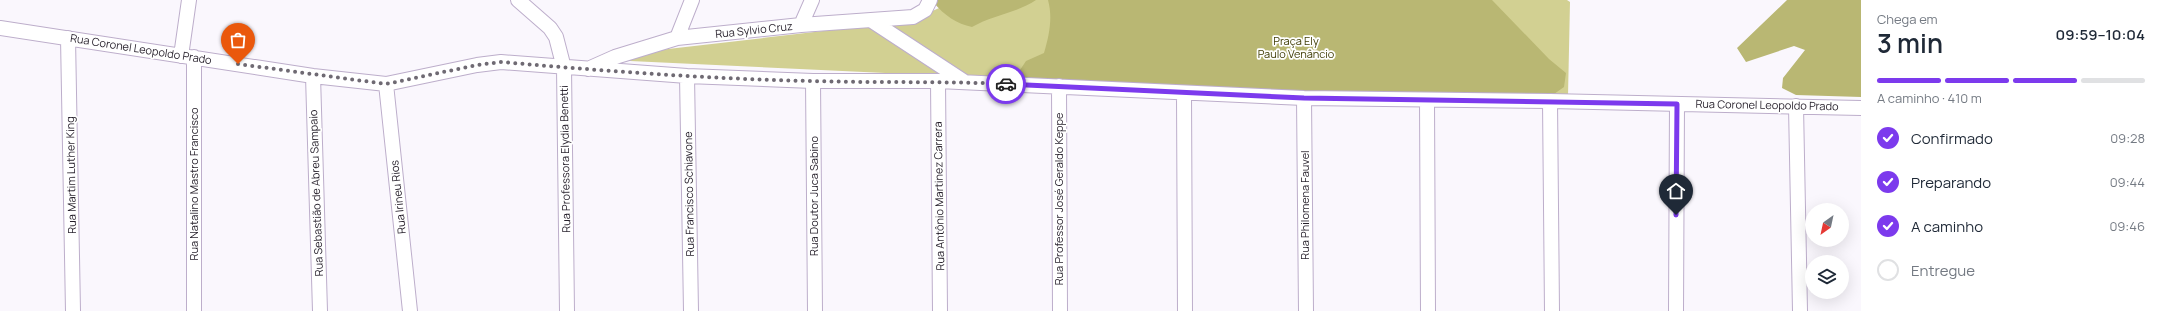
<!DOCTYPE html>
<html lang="pt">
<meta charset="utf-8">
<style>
body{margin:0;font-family:Manrope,sans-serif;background:#f2f2f3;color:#1f2937;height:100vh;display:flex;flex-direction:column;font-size:15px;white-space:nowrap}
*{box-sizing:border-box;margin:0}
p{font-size:13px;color:#747a83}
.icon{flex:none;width:22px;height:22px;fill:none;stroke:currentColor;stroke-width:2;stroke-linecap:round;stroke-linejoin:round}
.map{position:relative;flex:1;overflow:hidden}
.panel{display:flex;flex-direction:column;background:#fff;width:300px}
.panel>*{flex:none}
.needle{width:26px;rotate:213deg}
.controls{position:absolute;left:1805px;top:203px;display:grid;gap:8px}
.controls a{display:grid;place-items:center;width:44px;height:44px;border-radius:50%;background:#fff;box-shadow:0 4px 16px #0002;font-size:20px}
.pin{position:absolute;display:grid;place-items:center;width:34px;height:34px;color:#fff;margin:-41px -17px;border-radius:50% 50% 50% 0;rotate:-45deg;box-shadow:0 0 4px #0007}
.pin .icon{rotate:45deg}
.courier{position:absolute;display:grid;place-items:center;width:40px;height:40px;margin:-20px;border:3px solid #7c3aed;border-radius:50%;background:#fff;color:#222;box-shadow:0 1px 5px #0007}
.summary em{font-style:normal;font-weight:600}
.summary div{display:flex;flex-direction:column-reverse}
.summary{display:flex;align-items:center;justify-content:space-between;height:68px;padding:0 16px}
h1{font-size:26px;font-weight:600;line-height:30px}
.bar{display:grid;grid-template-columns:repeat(4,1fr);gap:6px 4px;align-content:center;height:48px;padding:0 16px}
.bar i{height:5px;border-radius:3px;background:#e0e1e3}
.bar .current{background:#7c3aed}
.bar p{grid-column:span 4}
ol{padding:0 16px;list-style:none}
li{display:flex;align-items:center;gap:12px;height:44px}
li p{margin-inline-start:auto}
li .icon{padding:4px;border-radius:50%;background:#7c3aed;color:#fff;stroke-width:4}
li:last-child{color:#747a83}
li i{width:22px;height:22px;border:2px solid #e0e1e3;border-radius:50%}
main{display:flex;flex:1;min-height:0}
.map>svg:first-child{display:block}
.green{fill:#d2d092}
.forest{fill:#b9b773}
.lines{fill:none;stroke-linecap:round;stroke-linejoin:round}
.minor-casing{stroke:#bdaecb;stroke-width:16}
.minor{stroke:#fff;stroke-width:14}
.done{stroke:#6f6a73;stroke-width:4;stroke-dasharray:0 7.2}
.route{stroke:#7c3aed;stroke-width:5}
.labels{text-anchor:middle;stroke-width:3.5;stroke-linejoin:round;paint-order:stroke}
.street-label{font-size:11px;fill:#241e29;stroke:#fff}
.park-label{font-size:11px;fill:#434009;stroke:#fff}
</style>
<main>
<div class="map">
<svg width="1861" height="311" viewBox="0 0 1861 311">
<rect width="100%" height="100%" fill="#faf7fd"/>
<path class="green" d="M 957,0 L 1567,0 L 1570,2 L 1568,96 L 1014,79 L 630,61 L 630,56 L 642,52 L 910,21 Z"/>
<path class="forest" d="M 936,0 L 1036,0 C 1017,13 992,15 972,27 C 957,24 944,15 934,3 Z
M 1048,0 L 1492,0 L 1549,59 L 1566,73 L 1564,87 L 1554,94 L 1310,97 L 1014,79 L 1026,61 L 1044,53 C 1049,36 1053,18 1048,0 Z
M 1787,0 L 1861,0 L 1861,97 L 1796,95 L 1782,88 L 1783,78 L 1805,50 L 1794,46 L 1746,62 L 1737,48 Z"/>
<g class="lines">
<defs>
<path id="minor" d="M 518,0 L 550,28 L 556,37 L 564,68 L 567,311
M 872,21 L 965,82
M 801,25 L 812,0
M 0,28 L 313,76 L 386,84 L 477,65 L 501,62 L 687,76 L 813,81 L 938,81 L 1304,98 L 1550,101 L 1861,108
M 68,38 L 73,311
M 677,38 L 692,0
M 181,56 L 189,0
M 194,57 L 194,311
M 588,69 L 615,57 L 677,38 L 801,25 L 913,17 L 925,10 L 930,0
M 313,76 L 320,311
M 687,76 L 691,311
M 813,81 L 815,311
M 938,81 L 940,311
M 386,84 L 410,311
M 1059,86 L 1060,311
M 1184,94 L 1185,311
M 1304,98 L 1306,311
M 1427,100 L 1428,311
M 1550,101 L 1552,311
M 1796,106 L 1800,311
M 1676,311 L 1677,104"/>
</defs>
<use href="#minor" class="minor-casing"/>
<use href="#minor" class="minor"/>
</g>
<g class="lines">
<path class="done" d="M 238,64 L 386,84 L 477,65 L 501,62 C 605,71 709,79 812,81 C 877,83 942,81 1006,84"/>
<path class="route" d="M 1006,84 L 1304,98 L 1677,104 L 1676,215"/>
</g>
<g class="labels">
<g class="street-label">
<text transform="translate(754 30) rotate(-6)" y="4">Rua Sylvio Cruz</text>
<text transform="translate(141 49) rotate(9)" y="4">Rua Coronel Leopoldo Prado</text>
<text transform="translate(1767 105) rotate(1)" y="4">Rua Coronel Leopoldo Prado</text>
<text transform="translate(565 159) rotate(-91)" y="4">Rua Professora Elydia Benetti</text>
<text transform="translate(71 175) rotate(-91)" y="4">Rua Martim Luther King</text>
<text transform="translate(194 184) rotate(-90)" y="4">Rua Natalino Mastro Francisco</text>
<text transform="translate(316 193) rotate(-92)" y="4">Rua Sebastião de Abreu Sampaio</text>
<text transform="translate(689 194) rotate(-91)" y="4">Rua Francisco Schiavone</text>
<text transform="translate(814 196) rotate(-90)" y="4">Rua Doutor Juca Sabino</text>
<text transform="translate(939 196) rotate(-91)" y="4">Rua Antônio Martinez Carrera</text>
<text transform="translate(398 197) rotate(-96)" y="4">Rua Irineu Rios</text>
<text transform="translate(1059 199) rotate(-90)" y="4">Rua Professor José Geraldo Keppe</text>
<text transform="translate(1305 205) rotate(-90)" y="4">Rua Philomena Fauvel</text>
</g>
<g class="park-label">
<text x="1296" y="45">Praça Ely<tspan x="1296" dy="13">Paulo Venâncio</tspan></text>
</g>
</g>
</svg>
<div class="controls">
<a><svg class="needle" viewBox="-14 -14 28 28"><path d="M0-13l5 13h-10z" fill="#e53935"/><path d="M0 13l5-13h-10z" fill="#747a83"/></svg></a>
<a><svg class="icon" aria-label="layers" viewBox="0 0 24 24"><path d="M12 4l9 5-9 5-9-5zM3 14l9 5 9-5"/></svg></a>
</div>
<div class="pin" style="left:238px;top:64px;background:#ea580c"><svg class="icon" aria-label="bag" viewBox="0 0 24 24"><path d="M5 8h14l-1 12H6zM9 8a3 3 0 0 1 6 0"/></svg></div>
<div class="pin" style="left:1676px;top:215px;background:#1f2937"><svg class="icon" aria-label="home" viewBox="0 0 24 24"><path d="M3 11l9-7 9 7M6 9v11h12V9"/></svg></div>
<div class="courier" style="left:1006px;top:84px"><svg class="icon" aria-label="car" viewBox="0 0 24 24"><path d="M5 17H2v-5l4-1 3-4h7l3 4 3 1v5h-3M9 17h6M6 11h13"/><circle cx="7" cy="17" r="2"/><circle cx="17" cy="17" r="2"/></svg></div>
</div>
<section class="panel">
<div class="summary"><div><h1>3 min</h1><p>Chega em</p></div><em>09:59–10:04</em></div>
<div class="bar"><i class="current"></i><i class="current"></i><i class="current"></i><i></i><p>A caminho · 410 m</p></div>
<ol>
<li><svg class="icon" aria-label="check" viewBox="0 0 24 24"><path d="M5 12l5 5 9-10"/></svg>Confirmado<p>09:28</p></li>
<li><svg class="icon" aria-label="check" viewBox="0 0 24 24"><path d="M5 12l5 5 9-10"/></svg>Preparando<p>09:44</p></li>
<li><svg class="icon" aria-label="check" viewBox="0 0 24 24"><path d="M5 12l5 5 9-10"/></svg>A caminho<p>09:46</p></li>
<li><i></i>Entregue</li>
</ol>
</section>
</main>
